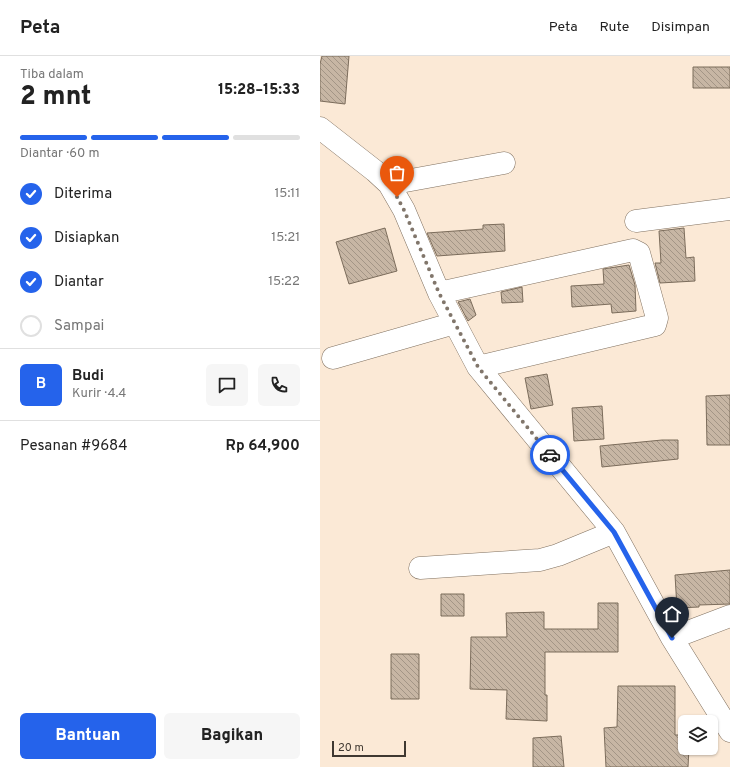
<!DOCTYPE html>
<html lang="id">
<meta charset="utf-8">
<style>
body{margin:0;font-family:Overpass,sans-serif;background:#f6f6f6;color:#222;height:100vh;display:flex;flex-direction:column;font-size:15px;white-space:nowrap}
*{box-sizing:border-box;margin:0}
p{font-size:13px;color:#767676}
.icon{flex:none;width:22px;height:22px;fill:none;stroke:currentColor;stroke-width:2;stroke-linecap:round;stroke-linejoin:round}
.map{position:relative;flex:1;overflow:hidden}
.panel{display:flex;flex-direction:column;background:#fff;width:320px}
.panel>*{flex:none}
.controls{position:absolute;left:358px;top:659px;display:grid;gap:8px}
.controls a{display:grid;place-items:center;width:40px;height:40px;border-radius:6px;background:#fff;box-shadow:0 1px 3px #0004;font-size:20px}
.scale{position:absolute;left:12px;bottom:10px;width:74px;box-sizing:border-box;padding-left:4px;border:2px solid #3f3831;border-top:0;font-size:11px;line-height:14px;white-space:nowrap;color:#3f3831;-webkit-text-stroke:3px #fbe9d6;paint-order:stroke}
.pin{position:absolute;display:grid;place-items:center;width:34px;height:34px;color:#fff;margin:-41px -17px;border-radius:50% 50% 50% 0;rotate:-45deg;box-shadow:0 0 4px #0007}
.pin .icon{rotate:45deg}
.courier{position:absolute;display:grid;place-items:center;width:40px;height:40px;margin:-20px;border:3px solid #2563eb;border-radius:50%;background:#fff;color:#222;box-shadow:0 1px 5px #0007}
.headline em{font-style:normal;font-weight:800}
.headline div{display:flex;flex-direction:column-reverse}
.headline{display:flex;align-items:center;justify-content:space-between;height:68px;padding:0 20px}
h1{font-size:26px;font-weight:800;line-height:30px}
.bar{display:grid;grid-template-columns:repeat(4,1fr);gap:6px 4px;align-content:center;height:48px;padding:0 20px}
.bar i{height:5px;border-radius:3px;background:#e0e0e0}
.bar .active{background:#2563eb}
.bar p{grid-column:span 4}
.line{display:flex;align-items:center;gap:10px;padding:0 20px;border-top:1px solid #e0e0e0}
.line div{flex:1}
.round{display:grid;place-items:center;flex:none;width:42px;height:42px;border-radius:6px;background:#f6f6f6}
ol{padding:0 20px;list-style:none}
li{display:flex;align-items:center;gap:12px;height:44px}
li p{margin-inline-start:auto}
li .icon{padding:4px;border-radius:50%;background:#2563eb;color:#fff;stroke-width:4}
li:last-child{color:#767676}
li i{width:22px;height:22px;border:2px solid #e0e0e0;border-radius:50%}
.button{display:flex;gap:8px;margin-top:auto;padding:8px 20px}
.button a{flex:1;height:46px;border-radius:6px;background:#2563eb;color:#fff;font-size:16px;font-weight:800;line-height:46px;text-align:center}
.button a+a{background:#f6f6f6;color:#222}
header{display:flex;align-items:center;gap:24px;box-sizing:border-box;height:56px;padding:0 20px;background:#fff;border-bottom:1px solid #e0e0e0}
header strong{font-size:19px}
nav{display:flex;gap:22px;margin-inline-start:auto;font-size:14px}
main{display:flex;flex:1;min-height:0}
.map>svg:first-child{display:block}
.building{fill:url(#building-back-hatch);stroke:#7b6c5b}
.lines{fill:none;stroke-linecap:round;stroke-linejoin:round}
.street-casing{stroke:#807160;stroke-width:23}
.street{stroke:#fff;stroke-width:22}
.done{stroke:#81766b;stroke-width:4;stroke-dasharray:0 7.2}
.route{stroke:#2563eb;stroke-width:5}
</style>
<header>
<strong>Peta</strong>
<nav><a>Peta</a><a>Rute</a><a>Disimpan</a></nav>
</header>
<main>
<section class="panel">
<div class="headline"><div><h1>2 mnt</h1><p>Tiba dalam</p></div><em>15:28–15:33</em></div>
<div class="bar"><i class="active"></i><i class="active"></i><i class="active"></i><i></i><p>Diantar · 60 m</p></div>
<ol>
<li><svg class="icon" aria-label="check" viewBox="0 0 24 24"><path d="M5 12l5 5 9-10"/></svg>Diterima<p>15:11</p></li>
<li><svg class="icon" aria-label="check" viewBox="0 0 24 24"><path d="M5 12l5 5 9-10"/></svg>Disiapkan<p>15:21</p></li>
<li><svg class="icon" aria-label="check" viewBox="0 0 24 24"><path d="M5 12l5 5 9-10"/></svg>Diantar<p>15:22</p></li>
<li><i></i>Sampai</li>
</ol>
<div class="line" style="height:72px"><b class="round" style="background:#2563eb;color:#fff">B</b><div><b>Budi</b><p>Kurir · 4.4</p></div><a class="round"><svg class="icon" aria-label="chat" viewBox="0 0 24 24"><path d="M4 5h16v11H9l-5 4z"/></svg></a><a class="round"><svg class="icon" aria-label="phone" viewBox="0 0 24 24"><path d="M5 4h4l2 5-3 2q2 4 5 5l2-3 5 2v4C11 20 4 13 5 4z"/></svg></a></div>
<div class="line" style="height:52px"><div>Pesanan #9684</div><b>Rp 64,900</b></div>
<div class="button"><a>Bantuan</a><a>Bagikan</a></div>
</section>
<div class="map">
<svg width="410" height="711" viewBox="0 0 410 711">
<defs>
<pattern id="building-back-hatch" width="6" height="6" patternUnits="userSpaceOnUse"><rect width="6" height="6" fill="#c7b6a4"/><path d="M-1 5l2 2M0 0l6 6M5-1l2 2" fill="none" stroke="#a39586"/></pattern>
</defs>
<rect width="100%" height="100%" fill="#fbe9d6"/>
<path class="building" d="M 2,0 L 29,0 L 25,48 L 0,45 L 0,8 Z
M 373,11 L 410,11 L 410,32 L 373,32 Z
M 184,168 L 185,195 L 117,200 L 107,177 L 163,173 L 163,169 Z
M 65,172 L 77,215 L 29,228 L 16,186 Z
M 364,172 L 366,202 L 374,201 L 375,225 L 340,227 L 335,207 L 341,207 L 339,175 Z
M 309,209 L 315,229 L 316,255 L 292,257 L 291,248 L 252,251 L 251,230 L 284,228 L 283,213 Z
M 202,231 L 203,246 L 182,247 L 181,236 Z
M 150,243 L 156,259 L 148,265 L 138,246 Z
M 227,318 L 233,349 L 211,353 L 205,322 Z
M 410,339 L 410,389 L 387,389 L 386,340 Z
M 282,350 L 284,383 L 254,385 L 252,352 Z
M 342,384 L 358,384 L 358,403 L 282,411 L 280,390 Z
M 410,514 L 410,548 L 379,549 L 379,551 L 357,552 L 355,519 Z
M 121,538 L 144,538 L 144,560 L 121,560 Z
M 278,547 L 298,547 L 298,596 L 225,596 L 225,639 L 227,639 L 227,665 L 186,663 L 187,634 L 150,633 L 151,581 L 187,581 L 186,557 L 224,556 L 224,573 L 278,573 Z
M 71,598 L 99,598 L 99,643 L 71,643 Z
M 298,630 L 355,630 L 355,679 L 365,679 L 365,692 L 369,692 L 368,711 L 286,711 L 284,672 L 297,671 Z
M 241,680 L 244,711 L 213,711 L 213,682 Z"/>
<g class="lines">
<defs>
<path id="street" d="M 0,72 L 55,115 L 69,128 L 84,154 L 119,237 L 158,311 L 294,476 L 352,582 L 410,675
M 69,128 L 184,107
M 316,165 L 410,153
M 119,237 L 313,194 L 319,197 L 337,262 L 335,269 L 158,311
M 13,302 L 135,267
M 100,512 L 220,504 L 238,499 L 294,476
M 352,582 L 410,560"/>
</defs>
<use href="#street" class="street-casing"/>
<use href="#street" class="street"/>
</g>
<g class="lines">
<path class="done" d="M 77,141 L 84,154 L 119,237 L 158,311 L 230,399"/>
<path class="route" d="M 230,399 L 294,476 L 352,582"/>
</g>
</svg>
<div class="controls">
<a><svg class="icon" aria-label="layers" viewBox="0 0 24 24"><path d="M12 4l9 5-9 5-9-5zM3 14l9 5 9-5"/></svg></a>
</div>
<div class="scale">20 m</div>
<div class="pin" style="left:77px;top:141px;background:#ea580c"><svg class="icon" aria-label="bag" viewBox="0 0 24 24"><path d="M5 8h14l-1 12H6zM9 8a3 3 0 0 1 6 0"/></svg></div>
<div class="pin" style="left:352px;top:582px;background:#1f2937"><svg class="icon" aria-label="home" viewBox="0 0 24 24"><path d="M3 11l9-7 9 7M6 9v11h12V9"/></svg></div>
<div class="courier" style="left:230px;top:399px"><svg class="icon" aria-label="car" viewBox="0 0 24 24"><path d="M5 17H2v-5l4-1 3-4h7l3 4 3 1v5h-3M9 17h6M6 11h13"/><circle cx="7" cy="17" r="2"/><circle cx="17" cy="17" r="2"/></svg></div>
</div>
</main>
